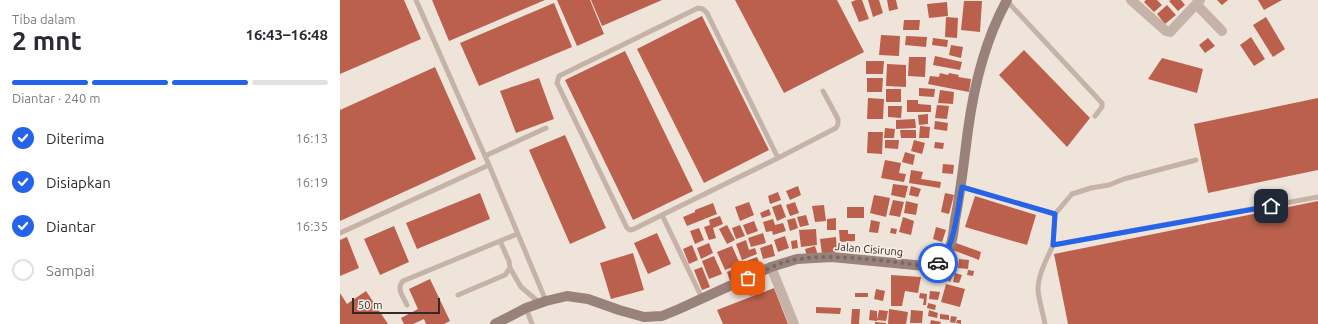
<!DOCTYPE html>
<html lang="id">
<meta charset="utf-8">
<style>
body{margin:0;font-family:Ubuntu,sans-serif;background:#f7f7f7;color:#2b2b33;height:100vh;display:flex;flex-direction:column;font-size:15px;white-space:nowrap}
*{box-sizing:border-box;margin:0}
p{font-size:13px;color:#7c7c81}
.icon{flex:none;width:22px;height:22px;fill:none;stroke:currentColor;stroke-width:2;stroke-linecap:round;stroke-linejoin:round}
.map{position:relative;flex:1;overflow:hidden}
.details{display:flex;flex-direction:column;background:#fff;width:340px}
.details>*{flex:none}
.scale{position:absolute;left:12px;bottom:10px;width:88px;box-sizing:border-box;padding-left:4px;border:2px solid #332a27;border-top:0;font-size:11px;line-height:14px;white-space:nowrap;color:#332a27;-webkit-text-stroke:3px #f7eee6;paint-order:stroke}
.pin{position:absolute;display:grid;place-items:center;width:34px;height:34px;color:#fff;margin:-17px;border-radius:8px;box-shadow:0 2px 6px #0006}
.courier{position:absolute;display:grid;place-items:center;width:40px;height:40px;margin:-20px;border:3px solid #2563eb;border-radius:50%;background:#fff;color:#222;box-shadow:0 1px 5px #0007}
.head em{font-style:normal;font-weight:600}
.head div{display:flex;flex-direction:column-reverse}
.head{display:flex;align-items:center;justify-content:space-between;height:68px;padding:0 12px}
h1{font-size:26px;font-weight:600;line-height:30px}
.bar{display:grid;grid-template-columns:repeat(4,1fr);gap:6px 4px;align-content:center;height:48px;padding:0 12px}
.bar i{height:5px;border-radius:3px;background:#e1e1e2}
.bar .on{background:#2563eb}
.bar p{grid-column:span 4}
ol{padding:0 12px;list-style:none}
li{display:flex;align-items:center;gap:12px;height:44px}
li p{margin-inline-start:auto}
li .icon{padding:4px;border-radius:50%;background:#2563eb;color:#fff;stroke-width:4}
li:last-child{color:#7c7c81}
li i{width:22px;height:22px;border:2px solid #e1e1e2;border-radius:50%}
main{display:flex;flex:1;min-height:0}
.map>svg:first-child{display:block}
.building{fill:#ba604d}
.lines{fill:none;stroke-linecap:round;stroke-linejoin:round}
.lane{stroke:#c5b3a7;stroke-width:5}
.street{stroke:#c5b3a7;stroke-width:10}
.secondary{stroke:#998279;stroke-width:10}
.done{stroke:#756b66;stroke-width:4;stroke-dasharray:0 7.2}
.route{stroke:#2563eb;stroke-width:5}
.labels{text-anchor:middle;stroke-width:3.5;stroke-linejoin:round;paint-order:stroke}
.street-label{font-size:11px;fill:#332a27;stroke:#f7eee6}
</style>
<main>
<section class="details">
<div class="head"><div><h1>2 mnt</h1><p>Tiba dalam</p></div><em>16:43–16:48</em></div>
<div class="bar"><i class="on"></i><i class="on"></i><i class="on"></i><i></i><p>Diantar · 240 m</p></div>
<ol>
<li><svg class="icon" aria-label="check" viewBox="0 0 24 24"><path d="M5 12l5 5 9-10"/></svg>Diterima<p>16:13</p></li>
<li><svg class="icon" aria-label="check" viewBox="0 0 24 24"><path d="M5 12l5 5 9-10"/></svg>Disiapkan<p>16:19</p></li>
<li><svg class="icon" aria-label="check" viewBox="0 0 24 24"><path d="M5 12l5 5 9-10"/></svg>Diantar<p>16:35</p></li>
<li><i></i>Sampai</li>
</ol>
</section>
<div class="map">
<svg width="978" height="324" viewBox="0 0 978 324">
<rect width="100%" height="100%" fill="#efe4da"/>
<path class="building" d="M 0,0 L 64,0 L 81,39 L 0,74 Z
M 92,0 L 205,0 L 109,41 Z
M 217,0 L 250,0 L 264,34 L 237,46 Z
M 251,0 L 322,0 L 262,26 Z
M 395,0 L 497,0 L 524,52 L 444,93 Z
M 516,0 L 522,0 L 529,19 L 519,22 L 511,2 Z
M 528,0 L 539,0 L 543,13 L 533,17 Z
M 547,0 L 556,0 L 558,9 L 549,11 Z
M 806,0 L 817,0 L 822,5 L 814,12 L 804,2 Z
M 831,0 L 841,0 L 845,5 L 838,11 L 829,1 Z
M 877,0 L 888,0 L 882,5 Z
M 918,0 L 942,0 L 924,10 Z
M 624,1 L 642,1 L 640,32 L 621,30 Z
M 607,2 L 608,16 L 589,18 L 587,4 Z
M 214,3 L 232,47 L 139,86 L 120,43 Z
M 827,5 L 836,15 L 825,24 L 817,14 Z
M 362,16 L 429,150 L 364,183 L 297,49 Z
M 606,17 L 618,18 L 617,38 L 605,37 Z
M 926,17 L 945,49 L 933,57 L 913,25 Z
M 564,20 L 580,20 L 579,30 L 563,30 Z
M 541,35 L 560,36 L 559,56 L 539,55 Z
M 566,36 L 587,37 L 586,47 L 565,45 Z
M 911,37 L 925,59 L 914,66 L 900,45 Z
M 593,38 L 608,40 L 607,47 L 592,45 Z
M 868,38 L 875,46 L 865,53 L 859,45 Z
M 611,45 L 623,47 L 621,58 L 609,55 Z
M 684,50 L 750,118 L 727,147 L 659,75 Z
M 285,51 L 353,191 L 293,220 L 225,80 Z
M 595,56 L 622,62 L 620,70 L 593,65 Z
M 569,57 L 586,57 L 585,77 L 568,76 Z
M 822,58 L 863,69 L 857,93 L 808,79 Z
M 526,61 L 544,61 L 543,74 L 526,74 Z
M 547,64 L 566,65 L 566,87 L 546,86 Z
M 95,67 L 136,159 L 0,221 L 0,110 Z
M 600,73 L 608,75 L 609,73 L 619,75 L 618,77 L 631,79 L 629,92 L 588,84 L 590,76 L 599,77 Z
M 199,78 L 214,119 L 176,133 L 160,91 Z
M 527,78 L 543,78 L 542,92 L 527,92 Z
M 579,88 L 595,89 L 594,97 L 579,96 Z
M 546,89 L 561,89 L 561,102 L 546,102 Z
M 600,90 L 614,92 L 613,104 L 598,103 Z
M 528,98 L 544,99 L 543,119 L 527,119 Z
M 978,98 L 978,170 L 868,193 L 854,124 Z
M 567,100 L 578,100 L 578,104 L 591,105 L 591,112 L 567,112 Z
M 597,105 L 609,106 L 607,119 L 595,118 Z
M 548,106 L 562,106 L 561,118 L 548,117 Z
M 588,114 L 588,124 L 579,125 L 578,115 Z
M 575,119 L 576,128 L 556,129 L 556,120 Z
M 595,121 L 608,123 L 607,131 L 594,129 Z
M 580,126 L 590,127 L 589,138 L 579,138 Z
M 545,128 L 555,129 L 554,138 L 544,138 Z
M 560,130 L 576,130 L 576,138 L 561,138 Z
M 528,132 L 543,132 L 542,154 L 527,153 Z
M 225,135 L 266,228 L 230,244 L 189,150 Z
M 545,140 L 559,140 L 558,149 L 545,148 Z
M 574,140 L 585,143 L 582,154 L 571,151 Z
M 595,142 L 604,143 L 603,149 L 594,148 Z
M 565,152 L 575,155 L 573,165 L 562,162 Z
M 545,160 L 561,163 L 559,173 L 566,174 L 564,182 L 541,178 Z
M 603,164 L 614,165 L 613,174 L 602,173 Z
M 571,170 L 583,172 L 581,179 L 601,182 L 600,188 L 569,183 Z
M 553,184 L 568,186 L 565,198 L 551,195 Z
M 458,186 L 461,195 L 450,200 L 446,191 Z
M 571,186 L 581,189 L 578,197 L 569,195 Z
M 438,192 L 441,200 L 430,204 L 428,196 Z
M 140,193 L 150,219 L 77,249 L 66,223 Z
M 605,193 L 614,195 L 609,214 L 601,212 Z
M 534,195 L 550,198 L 546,217 L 530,213 Z
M 635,196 L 696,215 L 687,245 L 625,227 Z
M 553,200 L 564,202 L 560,217 L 549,215 Z
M 566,201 L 578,204 L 576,215 L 564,213 Z
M 978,201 L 978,324 L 728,324 L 714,254 Z
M 409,202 L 414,215 L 400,221 L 395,207 Z
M 455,202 L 459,213 L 450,216 L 446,205 Z
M 373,203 L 377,214 L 347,226 L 343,217 L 355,212 L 355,210 Z
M 441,204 L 446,217 L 437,221 L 432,207 Z
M 484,205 L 486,221 L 475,222 L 472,206 Z
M 507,207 L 524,207 L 524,218 L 507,218 Z
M 429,209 L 431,215 L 422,218 L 420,213 Z
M 466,215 L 469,225 L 460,227 L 457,217 Z
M 380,216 L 383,224 L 373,228 L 376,238 L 369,240 L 364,227 L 370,225 L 369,220 Z
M 563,217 L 574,221 L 571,235 L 559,232 Z
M 455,218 L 458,228 L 450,231 L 447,220 Z
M 496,218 L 496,230 L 487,230 L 487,219 Z
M 433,219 L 435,225 L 443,223 L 446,231 L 433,235 L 432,231 L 426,232 L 423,222 Z
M 531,220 L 540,222 L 538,233 L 529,232 Z
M 414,221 L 418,231 L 407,235 L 403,225 Z
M 387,225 L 395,240 L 387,244 L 379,229 Z
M 400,225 L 405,236 L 396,239 L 392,228 Z
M 54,226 L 69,262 L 40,275 L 24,239 Z
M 596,227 L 606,230 L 602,242 L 593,239 Z
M 359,228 L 364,240 L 355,244 L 350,231 Z
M 551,228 L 557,229 L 556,234 L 550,233 Z
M 476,229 L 477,245 L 461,247 L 459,230 Z
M 499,230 L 508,230 L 508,234 L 515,234 L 515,241 L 500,242 Z
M 317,233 L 331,264 L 308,274 L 294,243 Z
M 423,233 L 426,243 L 411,247 L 408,238 Z
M 445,236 L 449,248 L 438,252 L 434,240 Z
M 7,237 L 19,268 L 0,276 L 0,240 Z
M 496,237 L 497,252 L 482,254 L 480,239 Z
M 406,240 L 409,250 L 415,248 L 417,254 L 402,260 L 396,244 Z
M 457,240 L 458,248 L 452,249 L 451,241 Z
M 369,243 L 373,253 L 361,259 L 357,248 Z
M 616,243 L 641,252 L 639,260 L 613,250 Z
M 432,244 L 435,256 L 423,259 L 420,248 Z
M 352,245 L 358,260 L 349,264 L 343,249 Z
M 392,246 L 400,264 L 385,270 L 377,252 Z
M 475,246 L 478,255 L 467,257 L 465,249 Z
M 293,253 L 304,290 L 271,299 L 260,263 Z
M 374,256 L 382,274 L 369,279 L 362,261 Z
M 417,257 L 421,267 L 405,273 L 401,263 Z
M 619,259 L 629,260 L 628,269 L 618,268 Z
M 605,263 L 616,268 L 610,282 L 604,277 Z
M 362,267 L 370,287 L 362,290 L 354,270 Z
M 399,267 L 403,275 L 390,281 L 387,272 Z
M 628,270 L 634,271 L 633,276 L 627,275 Z
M 592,271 L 601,273 L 599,283 L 590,281 Z
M 615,273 L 622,275 L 619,283 L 613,282 Z
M 551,275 L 581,277 L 578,293 L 565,291 L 562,306 L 551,306 Z
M 90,279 L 110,321 L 104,324 L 86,324 L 84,319 L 73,324 L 64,324 L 61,318 L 78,309 L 69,289 Z
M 606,284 L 625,289 L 620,307 L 601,302 Z
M 434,288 L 448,324 L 383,324 L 377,310 Z
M 536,289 L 545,291 L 543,301 L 534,299 Z
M 26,291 L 48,324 L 0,324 L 0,293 L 7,304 Z
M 590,291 L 600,292 L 598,300 L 589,299 Z
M 515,293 L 528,293 L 528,297 L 515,297 Z
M 580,293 L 587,294 L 586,305 L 583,305 L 584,299 L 579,298 Z
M 588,303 L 596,305 L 595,310 L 587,308 Z
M 476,307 L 501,308 L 500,314 L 476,313 Z
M 512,309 L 520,309 L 519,324 L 511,324 Z
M 549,309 L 568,312 L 566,324 L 548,324 Z
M 530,310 L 537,311 L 537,321 L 529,320 Z
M 539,310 L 548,311 L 546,321 L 537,320 Z
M 571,310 L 583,311 L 582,323 L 570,323 Z
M 589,310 L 598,313 L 597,318 L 588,316 Z
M 600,314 L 609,315 L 609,320 L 600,319 Z
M 611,316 L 617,317 L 615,323 L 610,322 Z
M 591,320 L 601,322 L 600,324 L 590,324 Z
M 617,320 L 621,320 L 621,324 L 616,323 Z
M 535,322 L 546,323 L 546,324 L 535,324 Z"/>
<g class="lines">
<path class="lane" d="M 76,0 L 149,165 L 206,301
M 667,1 L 762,103 L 762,107 L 755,116
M 145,156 L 206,128
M 622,187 L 715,214 L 713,245
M 715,214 L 732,194 L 751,188 L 769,185 L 784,179 L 856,160
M 322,215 L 294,229 L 290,230 L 287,228 L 217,83 L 219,76 L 358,8 L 363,9 L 367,13 L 438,158
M 0,233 L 149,165
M 170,268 L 181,287 L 200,303
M 411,294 L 421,290 L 423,288 L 418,274
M 118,295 L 165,275 L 170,268 L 169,261 L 160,241
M 362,298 L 322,215 L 438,158 L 496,128 L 498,124 L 498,119 L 483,91
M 67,305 C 63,296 56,289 63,281 L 177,234
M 186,308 L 192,324
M 705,324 C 703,313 699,301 698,290 C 698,274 707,259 713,245 L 978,197"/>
<path class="street" d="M 791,0 L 826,31 L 830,32 L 860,0
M 856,4 L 882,31
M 431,267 L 454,324"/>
<path class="secondary" d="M 155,324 L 186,308 L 206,301 L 227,296 L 248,299 L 279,310 L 304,317 L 322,316 L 339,309 L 431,267 L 457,259 L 492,257 L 585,266 C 600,264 604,260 610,247 C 613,239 614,229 615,220 C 621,190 624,160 628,130 C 634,85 645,40 667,0"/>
</g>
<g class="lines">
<path class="done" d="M 408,278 C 420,273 432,266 445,262 C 485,251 543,261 586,266 L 594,265 L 598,263"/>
<path class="route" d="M 598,263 C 614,252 618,206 622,187 L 715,214 L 713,245 L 931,206"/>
</g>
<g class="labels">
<g class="street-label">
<text transform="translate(529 249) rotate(5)" y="4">Jalan Cisirung</text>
</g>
</g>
</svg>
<div class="scale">50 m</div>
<div class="pin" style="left:408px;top:278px;background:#ea580c"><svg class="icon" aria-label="bag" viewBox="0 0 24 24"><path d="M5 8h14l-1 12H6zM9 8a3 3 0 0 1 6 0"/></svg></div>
<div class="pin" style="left:931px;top:206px;background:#1f2937"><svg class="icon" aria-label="home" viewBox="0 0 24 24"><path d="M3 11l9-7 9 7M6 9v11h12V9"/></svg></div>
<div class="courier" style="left:598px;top:263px"><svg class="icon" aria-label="car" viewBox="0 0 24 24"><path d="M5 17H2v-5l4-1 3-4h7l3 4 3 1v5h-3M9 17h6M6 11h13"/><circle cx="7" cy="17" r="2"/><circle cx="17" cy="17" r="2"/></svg></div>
</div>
</main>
